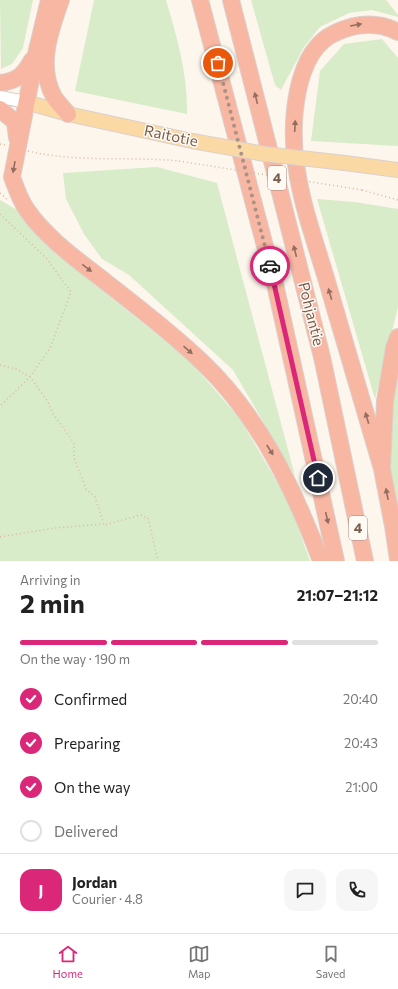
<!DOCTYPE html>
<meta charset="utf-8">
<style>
body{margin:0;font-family:Commissioner,sans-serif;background:#f6f6f6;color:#222;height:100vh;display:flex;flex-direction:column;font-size:15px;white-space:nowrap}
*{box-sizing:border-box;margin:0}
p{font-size:13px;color:#767676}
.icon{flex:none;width:22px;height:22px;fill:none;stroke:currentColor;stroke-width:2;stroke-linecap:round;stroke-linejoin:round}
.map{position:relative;height:561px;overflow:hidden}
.details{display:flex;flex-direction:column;background:#fff;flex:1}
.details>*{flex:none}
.pin{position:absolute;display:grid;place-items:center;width:34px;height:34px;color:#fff;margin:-17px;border:2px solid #fff;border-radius:50%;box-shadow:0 1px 4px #0007}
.courier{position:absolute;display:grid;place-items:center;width:40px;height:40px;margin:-20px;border:3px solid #db2777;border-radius:50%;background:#fff;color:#222;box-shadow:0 1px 5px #0007}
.summary em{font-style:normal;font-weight:700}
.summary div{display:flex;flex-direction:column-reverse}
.summary{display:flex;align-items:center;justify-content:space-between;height:68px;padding:0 20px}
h1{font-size:26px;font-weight:700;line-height:30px}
.bar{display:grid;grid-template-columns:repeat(4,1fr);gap:6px 4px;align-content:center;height:48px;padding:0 20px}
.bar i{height:5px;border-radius:3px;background:#e0e0e0}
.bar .on{background:#db2777}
.bar p{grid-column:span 4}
.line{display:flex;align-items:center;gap:10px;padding:0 20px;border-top:1px solid #e0e0e0}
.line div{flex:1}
.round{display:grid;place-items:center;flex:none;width:42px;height:42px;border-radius:12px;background:#f6f6f6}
ol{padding:0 20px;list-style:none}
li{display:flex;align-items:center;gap:12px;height:44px}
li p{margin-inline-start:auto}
li .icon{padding:4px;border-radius:50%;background:#db2777;color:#fff;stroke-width:4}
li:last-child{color:#767676}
li i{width:22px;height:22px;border:2px solid #e0e0e0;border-radius:50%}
.dock{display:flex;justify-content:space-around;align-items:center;height:56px;border-top:1px solid #e0e0e0;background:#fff;font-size:11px;color:#767676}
.dock a{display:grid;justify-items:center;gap:2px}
.dock .on{color:#db2777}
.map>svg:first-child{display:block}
.green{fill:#d8ecc9}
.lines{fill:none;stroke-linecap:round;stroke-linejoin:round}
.secondary-casing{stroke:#d6c0b0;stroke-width:14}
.primary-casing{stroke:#dad1cd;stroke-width:16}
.motorway-casing{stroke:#dad1cd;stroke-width:18}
.path{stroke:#d9b8a5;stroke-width:1.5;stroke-dasharray:1 3;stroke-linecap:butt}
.secondary{stroke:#fff;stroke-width:12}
.primary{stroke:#fbd9a5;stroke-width:14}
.motorway{stroke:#f7b7a3;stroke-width:16}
.primary-bridge-casing{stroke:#dad1cd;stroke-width:16;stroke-linecap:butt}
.path-bridge{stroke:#d9b8a5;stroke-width:1.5;stroke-dasharray:1 3;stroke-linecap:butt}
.primary-bridge{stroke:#fbd9a5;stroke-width:14}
.oneway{fill:#936e5e}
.done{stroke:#a89285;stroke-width:4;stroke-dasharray:0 7.2}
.route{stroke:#db2777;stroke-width:5}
.labels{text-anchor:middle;stroke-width:3;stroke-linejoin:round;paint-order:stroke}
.shield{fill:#fffaf3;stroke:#a28b7f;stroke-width:1}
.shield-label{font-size:14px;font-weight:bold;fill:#7a5c4d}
.street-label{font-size:15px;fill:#7a5c4d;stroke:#fffaf3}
</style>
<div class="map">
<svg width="398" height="561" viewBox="0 0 398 561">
<rect width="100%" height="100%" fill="#fdf6ec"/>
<path class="green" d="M 0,0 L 33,0 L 23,48 L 12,64 L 1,69 Z
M 94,0 L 166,0 C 177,37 188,75 187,114 L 75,91 Z
M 251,0 L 386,0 L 398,15 L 398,17 L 372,10 L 349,13 L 320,27 L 304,47 L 281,90 L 275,85 Z
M 382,39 L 398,58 L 398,146 L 311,141 L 320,71 L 344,44 Z
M 157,167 L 217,183 L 295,476 L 233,370 L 129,275 L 102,259 L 84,234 L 66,199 L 63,173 Z
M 317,199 L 355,202 L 398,209 L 398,307 L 375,399 Z
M 0,200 L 24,214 L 39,238 L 57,255 L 93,279 L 93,283 L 189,360 L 240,419 L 289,502 L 310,561 L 0,561 Z
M 398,352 L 398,532 L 388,461 L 395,363 Z"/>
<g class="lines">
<defs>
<path id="secondary" d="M 0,97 L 26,102"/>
<path id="primary" d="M 26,102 L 68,114 L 192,141
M 345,163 L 398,170"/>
<path id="motorway" d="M 49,0 L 36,54 L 12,177 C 16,188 20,200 27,210 C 47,239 79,261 107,283 C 139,308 173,334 202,362 C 259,416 294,489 321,561
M 61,0 C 50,31 37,66 54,97 C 58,103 64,109 68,114
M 200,0 L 275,284 L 336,561
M 231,0 L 322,357 L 365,561
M 0,83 C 17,81 24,75 32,60
M 0,109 L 15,122 L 17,138
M 398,337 L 394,348 L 385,401 L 382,469 L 393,526 L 398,560
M 382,469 C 363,406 345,342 326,278 C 315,241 301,203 296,164 C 290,126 294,51 335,33 C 356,23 377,21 398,32"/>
</defs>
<use href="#secondary" class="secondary-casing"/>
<use href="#primary" class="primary-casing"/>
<use href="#motorway" class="motorway-casing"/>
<path class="path" d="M 0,144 L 6,145
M 28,151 C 78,163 129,156 179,161
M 362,190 L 398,200
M 0,193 L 9,201
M 0,214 L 46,258 L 71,292 L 50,348 L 30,377 L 0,406
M 0,365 L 16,369 L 30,377 L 48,402 L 53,414 L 74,443 L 74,458 L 86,489 L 95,497 L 104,525 L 141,515 L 148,518 L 158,561
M 0,537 L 55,528 L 103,524"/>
<use href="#secondary" class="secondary"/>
<use href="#primary" class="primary"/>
<use href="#motorway" class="motorway"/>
<defs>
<path id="primary-bridge" d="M 192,141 L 265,154 L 345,163"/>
</defs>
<use href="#primary-bridge" class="primary-bridge-casing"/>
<path class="path-bridge" d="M 179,161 L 362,190"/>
<use href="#primary-bridge" class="primary-bridge"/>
</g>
<defs><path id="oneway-solid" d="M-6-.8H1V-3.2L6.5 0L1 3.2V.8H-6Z"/></defs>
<g class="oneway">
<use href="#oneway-solid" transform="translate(356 25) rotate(-10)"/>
<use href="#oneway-solid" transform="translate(256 98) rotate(-104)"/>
<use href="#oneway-solid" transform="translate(295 126) rotate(-87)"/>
<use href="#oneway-solid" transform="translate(14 167) rotate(100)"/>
<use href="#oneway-solid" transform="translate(295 251) rotate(-104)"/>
<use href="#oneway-solid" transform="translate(87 268) rotate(38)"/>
<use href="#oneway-solid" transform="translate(330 294) rotate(-106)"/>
<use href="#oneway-solid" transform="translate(188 350) rotate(41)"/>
<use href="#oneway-solid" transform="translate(367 418) rotate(-106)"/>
<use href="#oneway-solid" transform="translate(270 450) rotate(57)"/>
<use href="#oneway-solid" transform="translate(387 494) rotate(-101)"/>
<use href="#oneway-solid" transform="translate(327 518) rotate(77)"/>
</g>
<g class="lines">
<path class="done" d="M 218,63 L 270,266"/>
<path class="route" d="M 270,266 L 318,478"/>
</g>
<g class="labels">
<g class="shield">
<rect x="268" y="166" width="18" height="24" rx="3"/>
<rect x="349" y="516" width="18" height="24" rx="3"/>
</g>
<g class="shield-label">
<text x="277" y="183">4</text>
<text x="358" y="533">4</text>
</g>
<g class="street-label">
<text transform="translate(171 136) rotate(12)" y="5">Raitotie</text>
<text transform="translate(311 314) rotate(76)" y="5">Pohjantie</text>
</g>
</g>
</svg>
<div class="pin" style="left:218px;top:63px;background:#ea580c"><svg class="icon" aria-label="bag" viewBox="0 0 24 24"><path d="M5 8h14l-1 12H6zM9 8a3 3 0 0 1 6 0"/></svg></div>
<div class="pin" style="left:318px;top:478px;background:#1f2937"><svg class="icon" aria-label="home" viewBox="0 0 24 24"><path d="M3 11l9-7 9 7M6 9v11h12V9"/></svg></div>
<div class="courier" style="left:270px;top:266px"><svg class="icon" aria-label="car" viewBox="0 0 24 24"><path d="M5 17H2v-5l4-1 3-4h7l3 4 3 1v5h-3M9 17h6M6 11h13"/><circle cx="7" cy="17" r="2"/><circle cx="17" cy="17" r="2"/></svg></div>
</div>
<section class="details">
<div class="summary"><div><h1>2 min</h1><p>Arriving in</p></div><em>21:07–21:12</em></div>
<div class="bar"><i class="on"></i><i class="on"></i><i class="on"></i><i></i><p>On the way · 190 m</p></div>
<ol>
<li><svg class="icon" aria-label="check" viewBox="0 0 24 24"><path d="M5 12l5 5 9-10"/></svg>Confirmed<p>20:40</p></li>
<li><svg class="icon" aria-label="check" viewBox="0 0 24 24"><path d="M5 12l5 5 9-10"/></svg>Preparing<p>20:43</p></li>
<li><svg class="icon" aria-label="check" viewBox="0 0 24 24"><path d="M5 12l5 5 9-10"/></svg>On the way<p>21:00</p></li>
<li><i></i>Delivered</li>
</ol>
<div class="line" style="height:72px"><b class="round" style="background:#db2777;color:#fff">J</b><div><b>Jordan</b><p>Courier · 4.8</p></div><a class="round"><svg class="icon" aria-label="chat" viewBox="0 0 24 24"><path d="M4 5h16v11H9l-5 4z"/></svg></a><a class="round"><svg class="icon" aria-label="phone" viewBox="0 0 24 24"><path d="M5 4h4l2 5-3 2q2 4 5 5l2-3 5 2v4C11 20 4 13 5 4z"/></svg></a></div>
</section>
<nav class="dock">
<a class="on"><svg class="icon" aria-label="home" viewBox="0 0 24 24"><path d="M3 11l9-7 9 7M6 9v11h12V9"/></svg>Home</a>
<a><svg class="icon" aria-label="map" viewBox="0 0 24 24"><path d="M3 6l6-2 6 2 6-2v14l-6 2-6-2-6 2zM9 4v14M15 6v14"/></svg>Map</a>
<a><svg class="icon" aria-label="saved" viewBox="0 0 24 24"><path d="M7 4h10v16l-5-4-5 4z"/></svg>Saved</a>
</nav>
